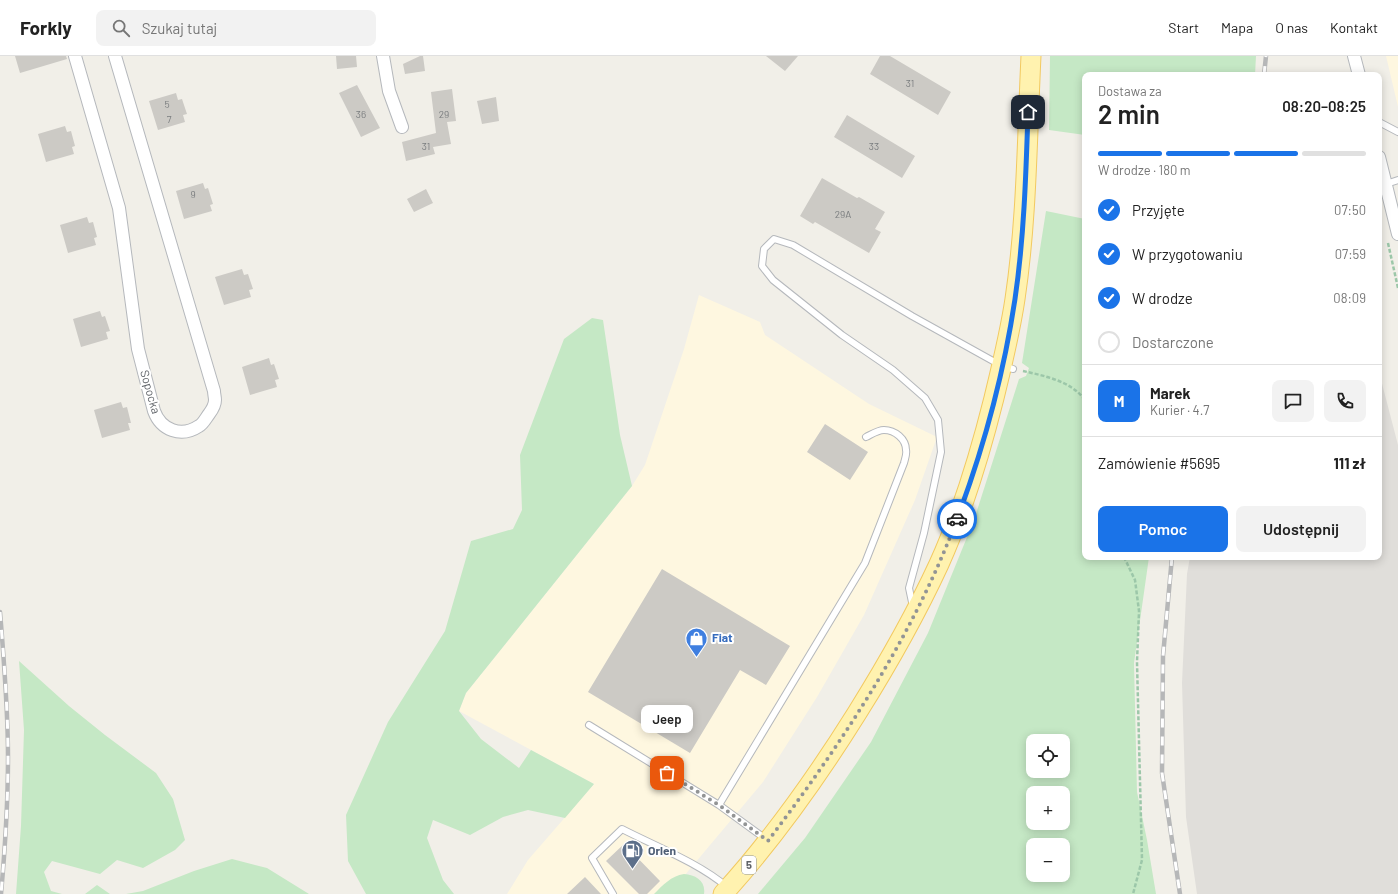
<!DOCTYPE html>
<html lang="pl">
<meta charset="utf-8">
<style>
body{margin:0;font-family:Barlow,sans-serif;background:#f2f2f2;color:#222;height:100vh;display:flex;flex-direction:column;font-size:15px;white-space:nowrap}
*{box-sizing:border-box;margin:0}
p{font-size:13px;color:#767676}
.icon{flex:none;width:22px;height:22px;fill:none;stroke:currentColor;stroke-width:2;stroke-linecap:round;stroke-linejoin:round}
.map{position:relative;flex:1;overflow:hidden}
.side{position:absolute;left:1082px;top:16px;width:300px;height:488px;display:flex;flex-direction:column;background:#fff;border-radius:8px;box-shadow:0 2px 10px #0003}
.side>*{flex:none}
.controls{position:absolute;left:1026px;top:678px;display:grid;gap:8px}
.controls a{display:grid;place-items:center;width:44px;height:44px;border-radius:8px;background:#fff;box-shadow:0 2px 10px #0003;font-size:20px}
.pin{position:absolute;display:grid;place-items:center;width:34px;height:34px;color:#fff;margin:-17px;border-radius:8px;box-shadow:0 2px 6px #0006}
.courier{position:absolute;display:grid;place-items:center;width:40px;height:40px;margin:-20px;border:3px solid #1a73e8;border-radius:50%;background:#fff;color:#222;box-shadow:0 1px 5px #0007}
.bubble{position:absolute;height:28px;border-radius:8px;background:#fff;box-shadow:0 2px 10px #0003;font-size:13px;font-weight:600;line-height:28px;text-align:center}
.head em{font-style:normal;font-weight:600}
.head div{display:flex;flex-direction:column-reverse}
.head{display:flex;align-items:center;justify-content:space-between;height:68px;padding:0 16px}
h1{font-size:26px;font-weight:600;line-height:30px}
.bar{display:grid;grid-template-columns:repeat(4,1fr);gap:6px 4px;align-content:center;height:48px;padding:0 16px}
.bar i{height:5px;border-radius:3px;background:#e0e0e0}
.bar .current{background:#1a73e8}
.bar p{grid-column:span 4}
.line{display:flex;align-items:center;gap:10px;padding:0 16px;border-top:1px solid #e0e0e0}
.line div{flex:1}
.round{display:grid;place-items:center;flex:none;width:42px;height:42px;border-radius:8px;background:#f2f2f2}
ol{padding:0 16px;list-style:none}
li{display:flex;align-items:center;gap:12px;height:44px}
li p{margin-inline-start:auto}
li .icon{padding:4px;border-radius:50%;background:#1a73e8;color:#fff;stroke-width:4}
li:last-child{color:#767676}
li i{width:22px;height:22px;border:2px solid #e0e0e0;border-radius:50%}
.cta{display:flex;gap:8px;margin-top:auto;padding:8px 16px}
.cta a{flex:1;height:46px;border-radius:8px;background:#1a73e8;color:#fff;font-size:16px;font-weight:600;line-height:46px;text-align:center}
.cta a+a{background:#f2f2f2;color:#222}
header{display:flex;align-items:center;gap:24px;box-sizing:border-box;height:56px;padding:0 20px;background:#fff;border-bottom:1px solid #e0e0e0}
header strong{font-size:19px}
nav{display:flex;gap:22px;margin-inline-start:auto;font-size:14px}
.search{width:280px;height:36px;background:#f2f2f2;display:flex;align-items:center;gap:10px;box-sizing:border-box;padding:0 14px;border-radius:8px;color:#767676;font-size:15px}
.map>svg:first-child{display:block}
.commercial{fill:#fef7e0}
.industrial{fill:#e0deda}
.green{fill:#c5e8c5;fill-rule:evenodd}
.building{fill:#cccac5}
.lines{fill:none;stroke-linecap:round;stroke-linejoin:round}
.service-casing{stroke:#b5b8bc;stroke-width:8}
.minor-casing{stroke:#b5b8bc;stroke-width:14}
.primary-casing{stroke:#f2c960;stroke-width:21}
.path{stroke:#9cc7a9;stroke-width:2.5;stroke-dasharray:4 2;stroke-linecap:butt}
.service{stroke:#fff;stroke-width:6}
.minor{stroke:#fff;stroke-width:12}
.primary{stroke:#fff2af;stroke-width:19}
.rail-casing{stroke:#b6b7b8;stroke-width:4.5}
.rail{stroke:#fff;stroke-width:3;stroke-dasharray:9;stroke-linecap:butt}
.done{stroke:#929495;stroke-width:4;stroke-dasharray:0 7.2}
.route{stroke:#1a73e8;stroke-width:5}
.labels{text-anchor:middle;stroke-width:4;stroke-linejoin:round;paint-order:stroke}
.number-label{font-size:10px;fill:#7a7d7f}
.shield{fill:#fff;stroke:#8f9295;stroke-width:1}
.shield-label{font-size:11px;font-weight:bold;fill:#5f6368}
.street-label{font-size:12px;fill:#5f6368;stroke:#fff}
.shop-label{font-size:12px;font-weight:bold;fill:#366cbe;stroke:#fff;text-anchor:start}
.service-label{font-size:12px;font-weight:bold;fill:#4e5e75;stroke:#fff;text-anchor:start}
</style>
<header>
<strong>Forkly</strong>
<div class="search"><svg class="icon" aria-label="search" viewBox="0 0 24 24"><circle cx="10" cy="10" r="6"/><path d="M15 15l6 6"/></svg>Szukaj tutaj</div>
<nav><a>Start</a><a>Mapa</a><a>O nas</a><a>Kontakt</a></nav>
</header>
<div class="map">
<svg width="1398" height="838" viewBox="0 0 1398 838">
<rect width="100%" height="100%" fill="#f1efe8"/>
<path class="commercial" d="M 1386,0 L 1398,0 L 1398,51 Z
M 699,239 L 760,266 L 765,279 L 869,348 L 937,381 L 915,444 L 864,559 L 817,641 L 763,726 L 679,826 L 667,838 L 507,838 L 528,804 L 594,728 L 459,655 L 466,637 L 632,430 L 645,409 L 684,293 Z"/>
<path class="industrial" d="M 1379,316 L 1398,389 L 1398,838 L 1197,838 L 1186,761 L 1182,627 L 1187,518 L 1190,501 L 1379,501 Z"/>
<path class="green" d="M 1050,0 L 1256,0 L 1255,19 L 1085,19 L 1085,79 L 1049,74 Z
M 1046,155 L 1085,163 L 1085,501 L 1149,501 L 1134,607 L 1137,736 L 1147,784 L 1156,838 L 758,838 L 805,782 L 871,686 L 928,577 L 974,464 L 1019,323 L 1026,320 L 1029,312 L 1022,307 ZM 1033,685 L 1063,685 L 1063,715 L 1033,715 ZM 1033,737 L 1063,737 L 1063,767 L 1033,767 ZM 1033,789 L 1063,789 L 1063,819 L 1033,819 Z
M 592,262 L 603,264 L 620,379 L 632,430 L 466,637 L 459,655 L 481,683 L 519,712 L 531,694 L 594,728 L 565,762 L 528,754 L 503,761 L 470,779 L 433,764 L 427,782 L 443,824 L 454,838 L 366,838 L 348,805 L 346,759 L 388,666 L 445,575 L 471,485 L 513,473 L 522,454 L 520,399 L 564,283 Z
M 19,605 L 69,650 L 105,679 L 156,717 L 173,743 L 185,784 L 175,794 L 143,812 L 117,804 L 100,818 L 52,805 L 44,816 L 51,835 L 62,838 L 16,838 L 21,770 L 24,674 Z
M 232,803 L 267,812 L 309,838 L 126,838 L 143,835 L 194,815 Z
M 684,818 C 696,819 706,825 704,838 L 654,838 C 663,829 671,820 684,818 Z
M 97,829 L 110,838 L 85,838 Z"/>
<path class="building" d="M 15,0 L 66,0 L 67,3 L 20,17 Z
M 336,0 L 356,0 L 357,11 L 337,13 Z
M 420,0 L 423,0 L 425,15 L 405,18 L 403,8 Z
M 766,0 L 798,0 L 785,15 Z
M 880,0 L 890,0 L 951,36 L 938,59 L 870,18 Z
M 357,29 L 380,72 L 361,81 L 339,37 Z
M 452,33 L 456,65 L 447,66 L 451,88 L 433,91 L 435,98 L 406,105 L 402,86 L 436,77 L 431,36 Z
M 176,37 L 178,44 L 182,43 L 187,58 L 183,59 L 185,66 L 158,74 L 149,45 Z
M 496,41 L 499,65 L 482,68 L 477,45 Z
M 847,59 L 915,100 L 902,122 L 834,81 Z
M 65,70 L 67,76 L 71,75 L 75,90 L 72,91 L 74,98 L 46,106 L 38,78 Z
M 822,122 L 857,142 L 859,141 L 885,156 L 875,173 L 881,176 L 869,197 L 815,166 L 813,168 L 800,160 Z
M 203,127 L 205,133 L 208,132 L 213,148 L 210,149 L 212,155 L 184,163 L 176,135 Z
M 426,133 L 433,147 L 414,156 L 407,143 Z
M 87,161 L 89,167 L 93,166 L 97,181 L 94,182 L 96,189 L 68,197 L 60,169 Z
M 242,213 L 244,219 L 248,218 L 253,233 L 249,234 L 251,241 L 224,249 L 215,221 Z
M 100,255 L 102,261 L 105,260 L 110,275 L 106,276 L 108,283 L 81,291 L 73,263 Z
M 269,302 L 271,309 L 274,308 L 279,323 L 275,324 L 277,331 L 250,339 L 242,311 Z
M 121,346 L 123,352 L 127,351 L 131,367 L 128,367 L 130,374 L 102,382 L 94,354 Z
M 825,368 L 868,396 L 850,424 L 807,396 Z
M 662,513 L 790,590 L 766,629 L 740,614 L 690,697 L 588,636 Z
M 624,788 L 660,825 L 647,838 L 639,838 L 606,805 Z
M 585,821 L 601,838 L 567,838 Z"/>
<g class="lines">
<defs>
<path id="service" d="M 1379,66 L 1398,76
M 1386,128 L 1398,124
M 913,551 L 909,532 L 924,477 L 941,396 L 938,364 L 925,342 L 893,314 L 842,279 L 773,224 L 762,210 L 764,193 L 774,183 L 793,189 L 912,260 L 1002,310 L 1013,313
M 589,669 L 719,749 L 767,784
M 719,749 L 865,507 L 904,407 C 905,403 907,398 906,394 C 906,383 895,374 884,374 C 878,374 872,378 866,381
M 613,838 L 592,802 L 622,773 C 655,790 699,807 727,831"/>
<path id="minor" d="M 75,0 L 119,152 L 138,293 L 154,355 C 161,374 181,382 199,370 C 203,368 206,362 209,358 C 212,354 215,349 215,344 C 215,341 214,338 214,335 L 115,0
M 383,0 L 389,35 L 402,71
M 1354,0 L 1359,19
M 1379,101 L 1398,178"/>
<path id="primary" d="M 723,838 C 774,782 817,721 857,657 C 887,609 915,560 939,508 C 963,455 980,398 994,342 C 1002,309 1010,277 1015,243 C 1027,163 1027,81 1031,0"/>
</defs>
<use href="#service" class="service-casing"/>
<use href="#minor" class="minor-casing"/>
<use href="#primary" class="primary-casing"/>
<path class="path" d="M 1388,187 L 1398,232
M 1023,315 C 1045,320 1071,325 1085,344
M 1124,501 L 1135,524 L 1139,555 L 1137,606 L 1142,804 L 1133,838"/>
<use href="#service" class="service"/>
<use href="#minor" class="minor"/>
<use href="#primary" class="primary"/>
<defs>
<path id="rail" d="M 1264,19 L 1266,0
M 1172,501 L 1163,600 L 1162,717 L 1180,838
M 0,556 C 4,604 8,653 8,701 C 8,747 5,793 1,838"/>
</defs>
<use href="#rail" class="rail-casing"/>
<use href="#rail" class="rail"/>
</g>
<g class="lines">
<path class="done" d="M 667,717 L 719,749 L 768,785 C 842,687 914,579 957,463"/>
<path class="route" d="M 957,463 C 983,394 1004,316 1015,243 C 1024,182 1026,118 1028,56"/>
</g>
<defs>
<symbol id="shop-pin" viewBox="-11 -11 22 30"><path d="M0 17L-7.5 6A9.5 9.5 0 1 1 7.5 6Z" fill="#3f7fe0" stroke="#fff"/><path d="M-5-2.5h2.3a2.7 3.5 0 0 1 5.4 0H5L5.5 6h-11ZM-1.5-2.5h3a1.5 2.3 0 0 0-3 0Z" fill="#fff"/></symbol>
<symbol id="fuel-pin" viewBox="-11 -11 22 30"><path d="M0 17L-7.5 6A9.5 9.5 0 1 1 7.5 6Z" fill="#5c6f8a" stroke="#fff"/><path d="M-5.5-6h7V0h2V4h1.3V-2.5L3-4.5l.8-.8L6-3V5H2.5V1h-1V6h-7ZM-4.2-4.7v3.2H.2V-4.7Z" fill="#fff"/></symbol>
</defs>
<g fill-rule="evenodd">
<use href="#shop-pin" x="684" y="570" width="25" height="34"/>
<use href="#fuel-pin" x="620" y="782" width="25" height="34"/>
</g>
<g class="labels">
<g class="number-label">
<text x="910" y="31">31</text>
<text x="167" y="52">5</text>
<text x="361" y="62">36</text>
<text x="444" y="62">29</text>
<text x="169" y="67">7</text>
<text x="426" y="94">31</text>
<text x="874" y="94">33</text>
<text x="193" y="142">9</text>
<text x="843" y="162">29A</text>
</g>
<rect class="shield" x="742" y="800" width="14" height="18" rx="3"/>
<g class="shield-label">
<text x="749" y="813">5</text>
</g>
<g class="street-label">
<text transform="translate(150 336) rotate(74)" y="4">Sopocka</text>
</g>
<g class="shop-label">
<text x="712" y="586">Fiat</text>
</g>
<g class="service-label">
<text x="648" y="799">Orlen</text>
</g>
</g>
</svg>
<div class="controls">
<a><svg class="icon" aria-label="locate" viewBox="0 0 24 24"><circle cx="12" cy="12" r="6"/><path d="M12 2v4M12 18v4M2 12h4M18 12h4"/></svg></a>
<a>+</a>
<a>−</a>
</div>
<div class="pin" style="left:667px;top:717px;background:#ea580c"><svg class="icon" aria-label="bag" viewBox="0 0 24 24"><path d="M5 8h14l-1 12H6zM9 8a3 3 0 0 1 6 0"/></svg></div>
<div class="pin" style="left:1028px;top:56px;background:#1f2937"><svg class="icon" aria-label="home" viewBox="0 0 24 24"><path d="M3 11l9-7 9 7M6 9v11h12V9"/></svg></div>
<div class="courier" style="left:957px;top:463px"><svg class="icon" aria-label="car" viewBox="0 0 24 24"><path d="M5 17H2v-5l4-1 3-4h7l3 4 3 1v5h-3M9 17h6M6 11h13"/><circle cx="7" cy="17" r="2"/><circle cx="17" cy="17" r="2"/></svg></div>
<div class="bubble" style="left:641px;top:649px;width:52px">Jeep</div>
<section class="side">
<div class="head"><div><h1>2 min</h1><p>Dostawa za</p></div><em>08:20–08:25</em></div>
<div class="bar"><i class="current"></i><i class="current"></i><i class="current"></i><i></i><p>W drodze · 180 m</p></div>
<ol>
<li><svg class="icon" aria-label="check" viewBox="0 0 24 24"><path d="M5 12l5 5 9-10"/></svg>Przyjęte<p>07:50</p></li>
<li><svg class="icon" aria-label="check" viewBox="0 0 24 24"><path d="M5 12l5 5 9-10"/></svg>W przygotowaniu<p>07:59</p></li>
<li><svg class="icon" aria-label="check" viewBox="0 0 24 24"><path d="M5 12l5 5 9-10"/></svg>W drodze<p>08:09</p></li>
<li><i></i>Dostarczone</li>
</ol>
<div class="line" style="height:72px"><b class="round" style="background:#1a73e8;color:#fff">M</b><div><b>Marek</b><p>Kurier · 4.7</p></div><a class="round"><svg class="icon" aria-label="chat" viewBox="0 0 24 24"><path d="M4 5h16v11H9l-5 4z"/></svg></a><a class="round"><svg class="icon" aria-label="phone" viewBox="0 0 24 24"><path d="M5 4h4l2 5-3 2q2 4 5 5l2-3 5 2v4C11 20 4 13 5 4z"/></svg></a></div>
<div class="line" style="height:52px"><div>Zamówienie #5695</div><b>111 zł</b></div>
<div class="cta"><a>Pomoc</a><a>Udostępnij</a></div>
</section>
</div>
